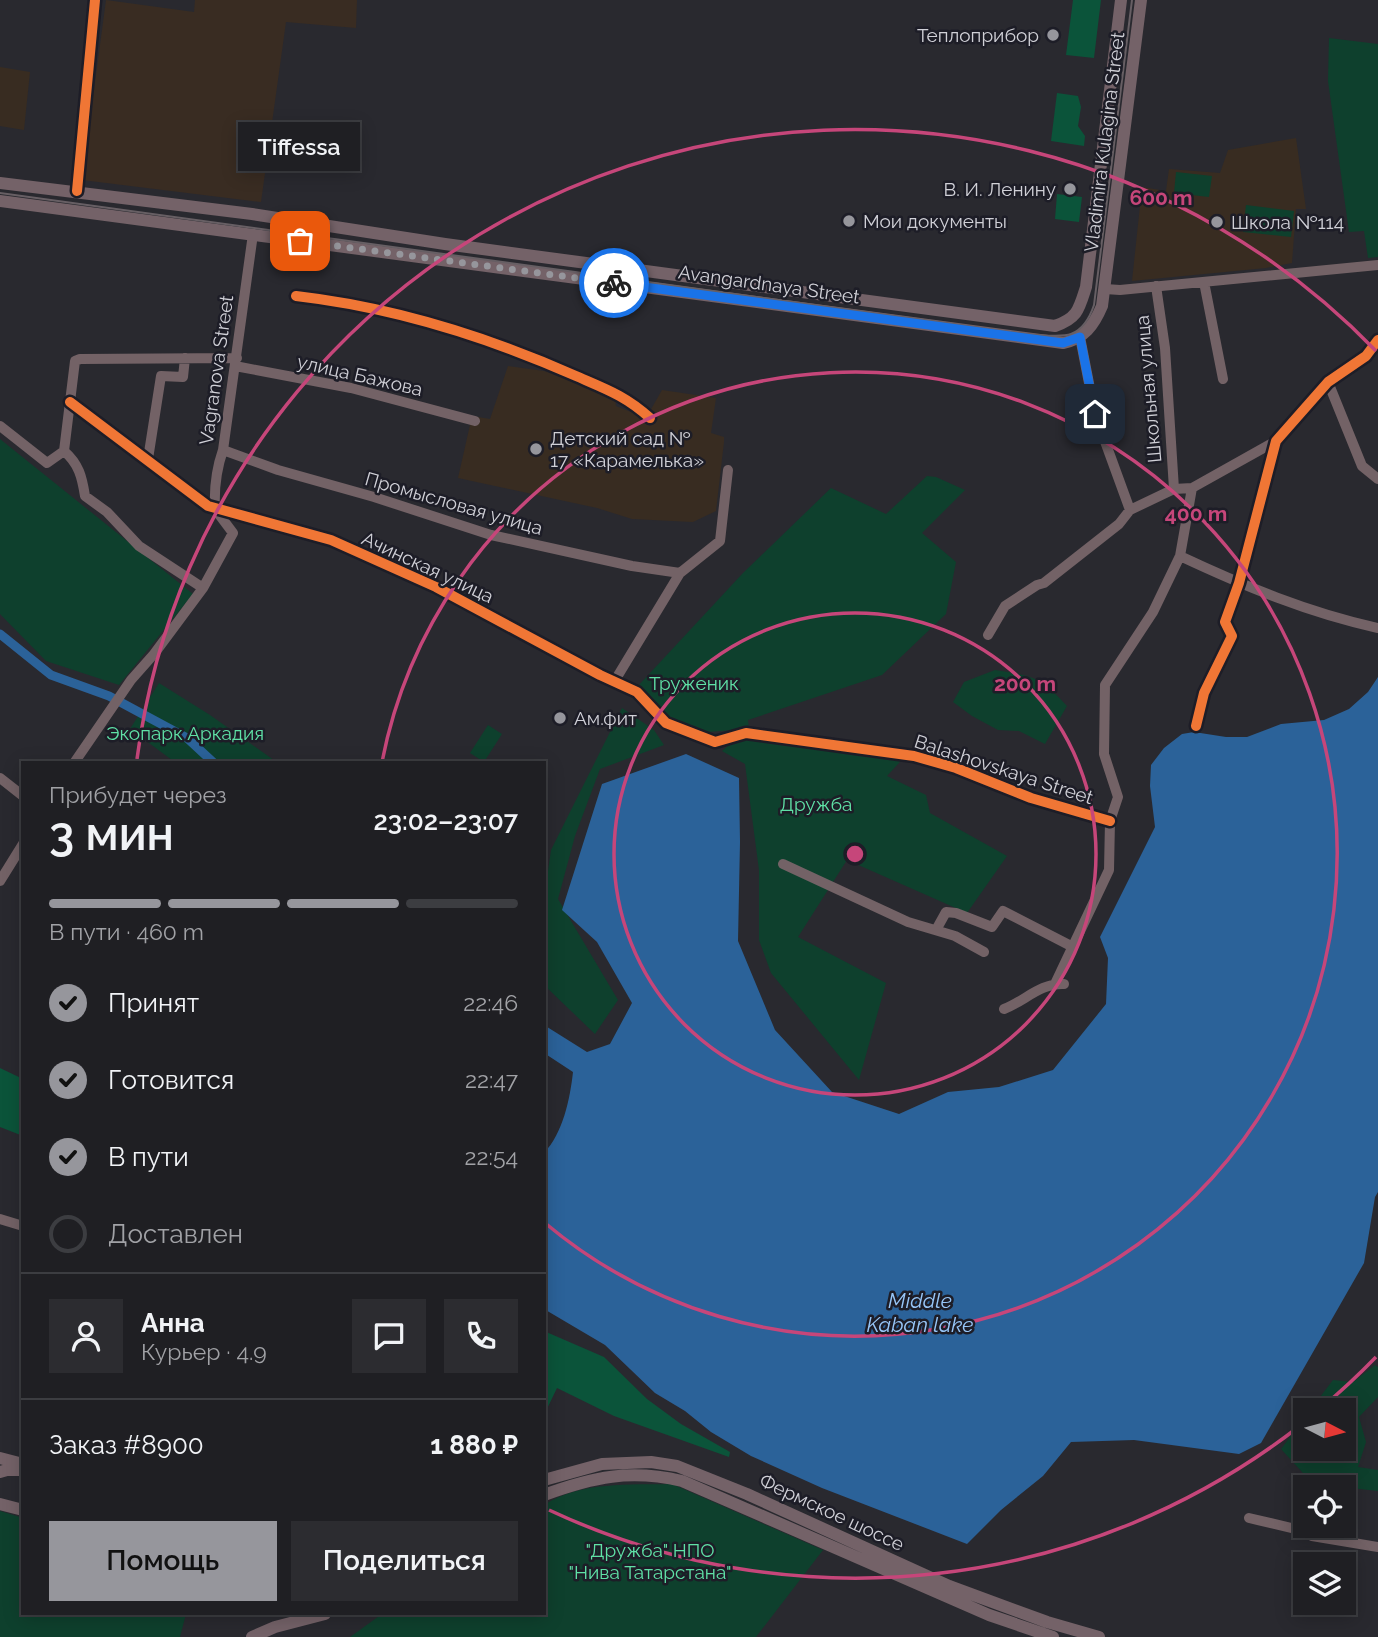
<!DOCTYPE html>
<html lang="ru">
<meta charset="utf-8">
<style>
body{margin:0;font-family:Raleway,sans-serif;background:#2c2c30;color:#f1f3f6;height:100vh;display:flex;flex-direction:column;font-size:26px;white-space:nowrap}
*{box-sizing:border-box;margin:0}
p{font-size:23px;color:#a1a2a6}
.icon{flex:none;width:38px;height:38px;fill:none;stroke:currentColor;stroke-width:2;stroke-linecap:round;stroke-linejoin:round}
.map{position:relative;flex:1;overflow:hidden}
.panel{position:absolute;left:21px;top:761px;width:525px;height:854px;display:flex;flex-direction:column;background:#1f1f23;border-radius:0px;box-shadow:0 4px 18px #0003,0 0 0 2px #3c3d41}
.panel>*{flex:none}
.needle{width:46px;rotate:96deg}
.controls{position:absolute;left:1293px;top:1398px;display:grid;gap:14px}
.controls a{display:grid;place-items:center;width:63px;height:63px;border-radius:0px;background:#1f1f23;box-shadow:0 4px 18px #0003,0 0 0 2px #3c3d41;font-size:35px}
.pin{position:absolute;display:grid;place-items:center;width:60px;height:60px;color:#fff;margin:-30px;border-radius:14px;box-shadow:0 4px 10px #0006}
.courier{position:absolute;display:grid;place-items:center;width:70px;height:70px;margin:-35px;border:5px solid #1a73e8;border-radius:50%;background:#fff;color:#222;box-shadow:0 2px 9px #0007}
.bubble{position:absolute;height:49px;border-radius:0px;background:#1f1f23;box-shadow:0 4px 18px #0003,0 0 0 2px #3c3d41;font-size:23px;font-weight:600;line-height:49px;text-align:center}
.summary em{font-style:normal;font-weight:600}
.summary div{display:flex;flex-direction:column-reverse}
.summary{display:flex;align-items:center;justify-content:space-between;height:119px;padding:0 28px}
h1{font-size:46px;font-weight:600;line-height:52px}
.bar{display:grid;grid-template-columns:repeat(4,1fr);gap:10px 7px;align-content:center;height:84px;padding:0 28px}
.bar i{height:9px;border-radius:5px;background:#3c3d41}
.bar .selected{background:#96969c}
.bar p{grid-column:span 4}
.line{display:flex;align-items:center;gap:18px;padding:0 28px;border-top:2px solid #3c3d41}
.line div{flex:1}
.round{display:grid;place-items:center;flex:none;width:74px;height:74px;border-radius:0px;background:#2c2c30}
ol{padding:0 28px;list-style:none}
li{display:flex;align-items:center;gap:21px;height:77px}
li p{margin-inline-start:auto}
li .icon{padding:7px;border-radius:50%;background:#96969c;color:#111;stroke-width:4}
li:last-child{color:#a1a2a6}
li i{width:38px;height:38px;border:4px solid #3c3d41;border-radius:50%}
.action{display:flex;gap:14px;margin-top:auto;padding:14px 28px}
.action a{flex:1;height:80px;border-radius:0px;background:#96969c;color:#111;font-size:28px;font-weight:600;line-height:80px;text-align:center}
.action a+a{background:#2c2c30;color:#f1f3f6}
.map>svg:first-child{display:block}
.commercial{fill:#392c22}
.education{fill:#382c21}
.green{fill:#0e402d}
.forest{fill:#0b543a}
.water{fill:#2b6299}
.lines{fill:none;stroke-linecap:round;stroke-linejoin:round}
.canal{stroke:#2b6299;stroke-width:9}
.minor{stroke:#736266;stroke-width:10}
.major{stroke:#746268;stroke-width:12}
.tram{stroke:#675f64;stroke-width:2}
.cycleway-casing{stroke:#1d1d27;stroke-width:15}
.cycleway{stroke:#f07635;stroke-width:10}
.done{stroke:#96969c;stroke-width:7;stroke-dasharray:0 12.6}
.route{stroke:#1a73e8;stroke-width:9}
.ring{fill:none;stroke:#c6467a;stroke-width:3.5}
.poi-dot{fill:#96969c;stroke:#1d1d27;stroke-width:2.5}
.labels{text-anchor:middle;stroke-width:5;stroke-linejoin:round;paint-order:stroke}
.poi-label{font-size:19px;fill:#d0d0d7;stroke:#1d1d27;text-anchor:start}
.street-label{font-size:19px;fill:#d0d0d7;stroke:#1d1d27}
.park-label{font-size:19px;fill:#5fe1a6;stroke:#1d1d27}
.water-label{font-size:21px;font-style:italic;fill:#97c6f8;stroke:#1d1d27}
.centre{fill:#c6467a;stroke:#1d1d27;stroke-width:3.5}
.ring-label{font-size:21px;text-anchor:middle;font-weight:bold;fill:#c6467a;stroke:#1d1d27;stroke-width:5;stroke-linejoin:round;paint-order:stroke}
</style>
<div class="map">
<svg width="1378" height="1637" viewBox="0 0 1378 1637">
<rect width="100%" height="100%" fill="#29292f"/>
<path class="commercial" d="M 106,0 L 194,12 L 195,0 L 357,0 L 356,28 L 286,22 L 261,202 L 82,180 Z"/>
<path class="education" d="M 0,67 L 30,72 L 24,130 L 0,126 Z
M 1296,138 L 1306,209 L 1296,209 L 1292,263 L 1266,268 L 1132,281 L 1142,187 L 1166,191 L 1169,169 L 1220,173 L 1228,150 Z
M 508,366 L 544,371 L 615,397 L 616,406 L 646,418 L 662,390 L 716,398 L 711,433 L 724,437 L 724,442 L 716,511 L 693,522 L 632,519 L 597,508 L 458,478 L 472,416 L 490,419 Z"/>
<path class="green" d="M 1329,38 L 1378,44 L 1378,257 L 1368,258 L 1364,231 L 1349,232 L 1328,81 Z
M 1176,172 L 1212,176 L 1209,197 L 1174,193 Z
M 1246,205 L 1294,211 L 1291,237 L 1243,232 Z
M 0,439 L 193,594 L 119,685 L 46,661 L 0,614 Z
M 927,476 L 936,477 L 965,490 L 922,533 L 956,562 L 946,614 L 882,675 L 748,720 L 749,728 L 910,751 L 887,776 L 926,795 L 930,813 L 1007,856 L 967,913 L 847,860 L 798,937 L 886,983 L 859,1080 L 771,973 L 759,940 L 759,870 L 745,764 L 722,751 L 747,729 L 708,732 L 659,713 L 637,687 L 743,573 L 831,488 L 886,514 Z
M 995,670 C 1034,676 1041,677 1067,706 L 1045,744 L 1019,731 L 998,730 L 972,716 L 953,702 L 964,682 Z
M 159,683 L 210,715 L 278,763 L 176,763 L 130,729 Z
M 622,708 L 654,730 L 664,745 L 600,769 L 575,836 L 558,899 L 618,1000 L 595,1034 L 544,985 L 544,899 L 551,850 Z
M 488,725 L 502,734 L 484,762 L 470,753 Z
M 1375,1365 L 1378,1367 L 1378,1397 L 1359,1417 L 1366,1442 L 1358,1467 L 1378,1470 L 1378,1491 L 1313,1484 L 1281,1449 L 1305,1417 L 1306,1449 L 1344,1449 L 1344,1410 L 1310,1410 L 1333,1380 L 1353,1382 Z
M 672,1484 L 823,1550 L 756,1637 L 350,1637 L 382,1614 L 544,1614 L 544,1505 C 581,1481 630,1485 672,1484 Z
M 0,1511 L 23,1518 L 23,1614 L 186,1614 L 180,1637 L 0,1637 Z"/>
<path class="forest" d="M 1073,0 L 1101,0 L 1094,58 L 1066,55 Z
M 1057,93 L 1078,96 L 1081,107 L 1078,126 L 1085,136 L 1084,146 L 1051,141 Z
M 1057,194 L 1082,197 L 1079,222 L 1055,219 Z
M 0,1068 L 23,1079 L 23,1136 L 0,1127 Z
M 544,1331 L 604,1357 L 647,1399 L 681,1424 L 730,1452 L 729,1457 L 614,1416 L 557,1388 L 544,1415 Z"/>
<path class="water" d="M 1378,677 L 1378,1192 L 1375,1197 L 1364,1263 L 1261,1443 L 1239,1454 L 1134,1440 L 1071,1442 L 1043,1476 L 1001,1510 L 967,1544 L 822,1488 L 751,1456 L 711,1432 L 685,1411 L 655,1393 L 605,1345 L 544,1309 L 544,1153 C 563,1133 570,1099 573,1072 L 544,1053 L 544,1025 L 587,1052 L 610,1044 L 632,1003 L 597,942 L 562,910 L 602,784 L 686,754 L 739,778 L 740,842 L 738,941 L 775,1030 L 832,1092 L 899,1114 L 948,1092 L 999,1087 L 1053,1070 L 1106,1004 L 1108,958 L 1100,937 L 1155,827 L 1150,786 L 1151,765 L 1164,748 L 1182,734 L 1194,732 L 1226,737 L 1247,737 L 1281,724 L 1324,720 L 1349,709 L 1368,692 Z"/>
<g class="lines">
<path class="canal" d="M 0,634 L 51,675 L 109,696 L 187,738 L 214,763"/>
<path class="minor" d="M 77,191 L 95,0
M 1204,282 L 1223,379
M 1156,286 L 1165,348 L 1174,489
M 1105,289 L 1120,290 L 1378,265
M 296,296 C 392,307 488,337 576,376 C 606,389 626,396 650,418
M 1080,337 L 1095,414 L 1130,510
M 235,366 L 351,388 L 475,421
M 1328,382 L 1362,466 L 1378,479
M 70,402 L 208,506 L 331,540 L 436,587 L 600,675 L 637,692 L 666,723 L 715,742 L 746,733 L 914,756 L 956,768 L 1031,798 L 1110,821
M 0,426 L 47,463 L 64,451 L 75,361 L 80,359 L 237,358
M 223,450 L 278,470 L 374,497 L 491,535 L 632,566 L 680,573
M 64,451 C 79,464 82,477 85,496 L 107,512 L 139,546 L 203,588
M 148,459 L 161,376 L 183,377 L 185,358
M 215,509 C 214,489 216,470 223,450 L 253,234
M 1180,556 C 1244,586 1309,613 1378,628
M 988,635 L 1005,606 L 1037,585 L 1044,583 L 1119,524 L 1130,510 L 1174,489 L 1192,488 L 1276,441
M 614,682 L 680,573 L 720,541 L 728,470
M 1196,726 L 1204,693 L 1232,636 L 1225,622 L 1239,583 L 1276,441 L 1328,382 L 1366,356 L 1378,340
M 74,763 L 131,680 L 154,654 L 203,588 L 233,533 L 215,509
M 0,778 L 23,796
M 783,864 L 908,922 L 955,936 L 984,952
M 0,881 L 23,844
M 936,930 L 946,912 L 956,913 L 992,927 L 1003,911 L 1073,947
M 1055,984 L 1109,870 L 1110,821 L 1118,797 L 1104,754 L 1105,685 L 1153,612 L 1180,556 L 1192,488
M 1004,1009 C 1025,1001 1040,983 1064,984
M 0,1219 L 23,1226
M 1249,1518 L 1308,1532 L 1312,1536 L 1378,1547"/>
<path class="major" d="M 0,183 L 252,214 L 445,244 L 1055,326 C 1078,318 1079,309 1086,287 L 1121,0
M 0,201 L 1063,343 C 1084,339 1094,325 1102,306 L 1141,0
M 0,1458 L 23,1464
M 0,1472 L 7,1470 L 23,1470
M 544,1480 L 602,1464 L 651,1462 L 677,1466 L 747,1494 L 949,1586 L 1047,1622 L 1099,1637
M 544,1495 C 593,1477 630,1469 682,1481 L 989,1615 L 1053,1637
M 0,1504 L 23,1510
M 252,1637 L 275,1627 L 325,1614"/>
<path class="tram" d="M 0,193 L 939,322 C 963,325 1053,341 1071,334 C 1084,329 1090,317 1094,305 L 1132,0"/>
<defs>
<path id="cycleway" d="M 77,191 L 95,0
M 296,296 C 392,307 488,337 576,376 C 606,389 626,396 650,418
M 70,402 L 208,506 L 331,540 L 436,587 L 600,675 L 637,692 L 666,723 L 715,742 L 746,733 L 914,756 L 956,768 L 1031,798 L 1110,821
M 1196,726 L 1204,693 L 1232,636 L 1225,622 L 1239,583 L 1276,441 L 1328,382 L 1366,356 L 1378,340"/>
</defs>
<use href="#cycleway" class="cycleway-casing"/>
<use href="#cycleway" class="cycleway"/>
</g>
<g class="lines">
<path class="done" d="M 300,241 L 614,283"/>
<path class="route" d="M 614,283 L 1063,343 L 1080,337 L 1095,414"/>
</g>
<g class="ring">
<circle cx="855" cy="854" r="241"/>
<path d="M382 762A482 482 0 1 1 545 1223"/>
<path d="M1376 1357A724 724 0 0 1 1320 1409M1301 1425A724 724 0 0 1 549 1510M137 759A724 724 0 0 1 1376 351"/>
</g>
<g class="poi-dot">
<circle cx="1053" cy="35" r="7"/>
<circle cx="1070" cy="189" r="7"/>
<circle cx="849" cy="221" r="7"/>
<circle cx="1217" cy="222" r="7"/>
<circle cx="536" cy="449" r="7"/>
<circle cx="560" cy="718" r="7"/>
</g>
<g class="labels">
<g class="poi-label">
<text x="1039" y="42" text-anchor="end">Теплоприбор</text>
<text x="1056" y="196" text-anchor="end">В. И. Ленину</text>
<text x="863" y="228">Мои документы</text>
<text x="1231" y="229">Школа №114</text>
<text x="550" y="445">Детский сад №<tspan x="550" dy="22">17 «Карамелька»</tspan></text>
<text x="574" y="725">Ам.фит</text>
</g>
<g class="street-label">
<text transform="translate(1104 142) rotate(-83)" y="7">Vladimira Kulagina Street</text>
<text transform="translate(769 284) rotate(8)" y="7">Avangardnaya Street</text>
<text transform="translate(216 370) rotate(-82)" y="7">Vagranova Street</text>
<text transform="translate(360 375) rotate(13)" y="7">улица Бажова</text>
<text transform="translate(1148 389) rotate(-95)" y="7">Школьная улица</text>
<text transform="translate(454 503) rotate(16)" y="7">Промысловая улица</text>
<text transform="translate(428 567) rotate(25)" y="7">Ачинская улица</text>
<text transform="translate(1004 769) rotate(18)" y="7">Balashovskaya Street</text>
<text transform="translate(832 1512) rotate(25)" y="7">Фермское шоссе</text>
</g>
<g class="park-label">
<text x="694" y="690">Труженик</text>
<text x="185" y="740">Экопарк Аркадия</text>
<text x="816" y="811">Дружба</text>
<text x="650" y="1557">"Дружба" НПО<tspan x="650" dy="22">"Нива Татарстана"</tspan></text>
</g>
<g class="water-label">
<text x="920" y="1308">Middle<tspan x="920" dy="24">Kaban lake</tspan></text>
</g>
</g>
<circle cx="855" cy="854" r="10" class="centre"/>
<g class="ring-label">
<text x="1161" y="205">600 m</text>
<text x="1196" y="521">400 m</text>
<text x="1025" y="691">200 m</text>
</g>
</svg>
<div class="controls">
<a><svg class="needle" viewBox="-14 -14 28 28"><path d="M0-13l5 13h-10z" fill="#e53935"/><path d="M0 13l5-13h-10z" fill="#a1a2a6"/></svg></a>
<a><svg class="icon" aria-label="locate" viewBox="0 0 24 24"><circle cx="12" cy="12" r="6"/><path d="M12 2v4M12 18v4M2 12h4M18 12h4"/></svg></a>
<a><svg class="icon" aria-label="layers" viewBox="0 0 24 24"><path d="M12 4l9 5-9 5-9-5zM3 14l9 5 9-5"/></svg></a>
</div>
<div class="pin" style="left:300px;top:241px;background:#ea580c"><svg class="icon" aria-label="bag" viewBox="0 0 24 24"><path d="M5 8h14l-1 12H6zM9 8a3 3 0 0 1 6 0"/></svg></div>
<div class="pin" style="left:1095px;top:414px;background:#1f2937"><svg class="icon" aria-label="home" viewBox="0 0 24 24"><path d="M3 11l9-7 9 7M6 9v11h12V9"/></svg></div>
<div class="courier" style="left:614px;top:283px"><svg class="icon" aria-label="bike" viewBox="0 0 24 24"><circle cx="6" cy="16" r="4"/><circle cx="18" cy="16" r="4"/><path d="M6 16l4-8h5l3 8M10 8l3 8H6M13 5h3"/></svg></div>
<div class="bubble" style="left:238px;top:122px;width:122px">Tiffessa</div>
<section class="panel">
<div class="summary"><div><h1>3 мин</h1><p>Прибудет через</p></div><em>23:02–23:07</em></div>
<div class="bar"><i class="selected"></i><i class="selected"></i><i class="selected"></i><i></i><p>В пути · 460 m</p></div>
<ol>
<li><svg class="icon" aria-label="check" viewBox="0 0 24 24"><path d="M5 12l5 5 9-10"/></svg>Принят<p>22:46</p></li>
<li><svg class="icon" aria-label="check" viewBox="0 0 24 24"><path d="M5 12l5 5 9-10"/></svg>Готовится<p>22:47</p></li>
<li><svg class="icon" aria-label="check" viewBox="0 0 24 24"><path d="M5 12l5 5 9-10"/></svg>В пути<p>22:54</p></li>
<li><i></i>Доставлен</li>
</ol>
<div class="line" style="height:126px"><a class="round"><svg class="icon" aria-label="person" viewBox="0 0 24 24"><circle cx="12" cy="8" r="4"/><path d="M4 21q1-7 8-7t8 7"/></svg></a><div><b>Анна</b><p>Курьер · 4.9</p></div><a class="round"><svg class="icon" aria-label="chat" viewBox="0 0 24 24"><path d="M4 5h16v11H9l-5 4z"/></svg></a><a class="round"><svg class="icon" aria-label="phone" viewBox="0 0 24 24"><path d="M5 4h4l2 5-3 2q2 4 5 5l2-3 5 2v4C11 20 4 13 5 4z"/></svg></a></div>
<div class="line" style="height:91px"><div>Заказ #8900</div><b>1 880 ₽</b></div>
<div class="action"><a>Помощь</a><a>Поделиться</a></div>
</section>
</div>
